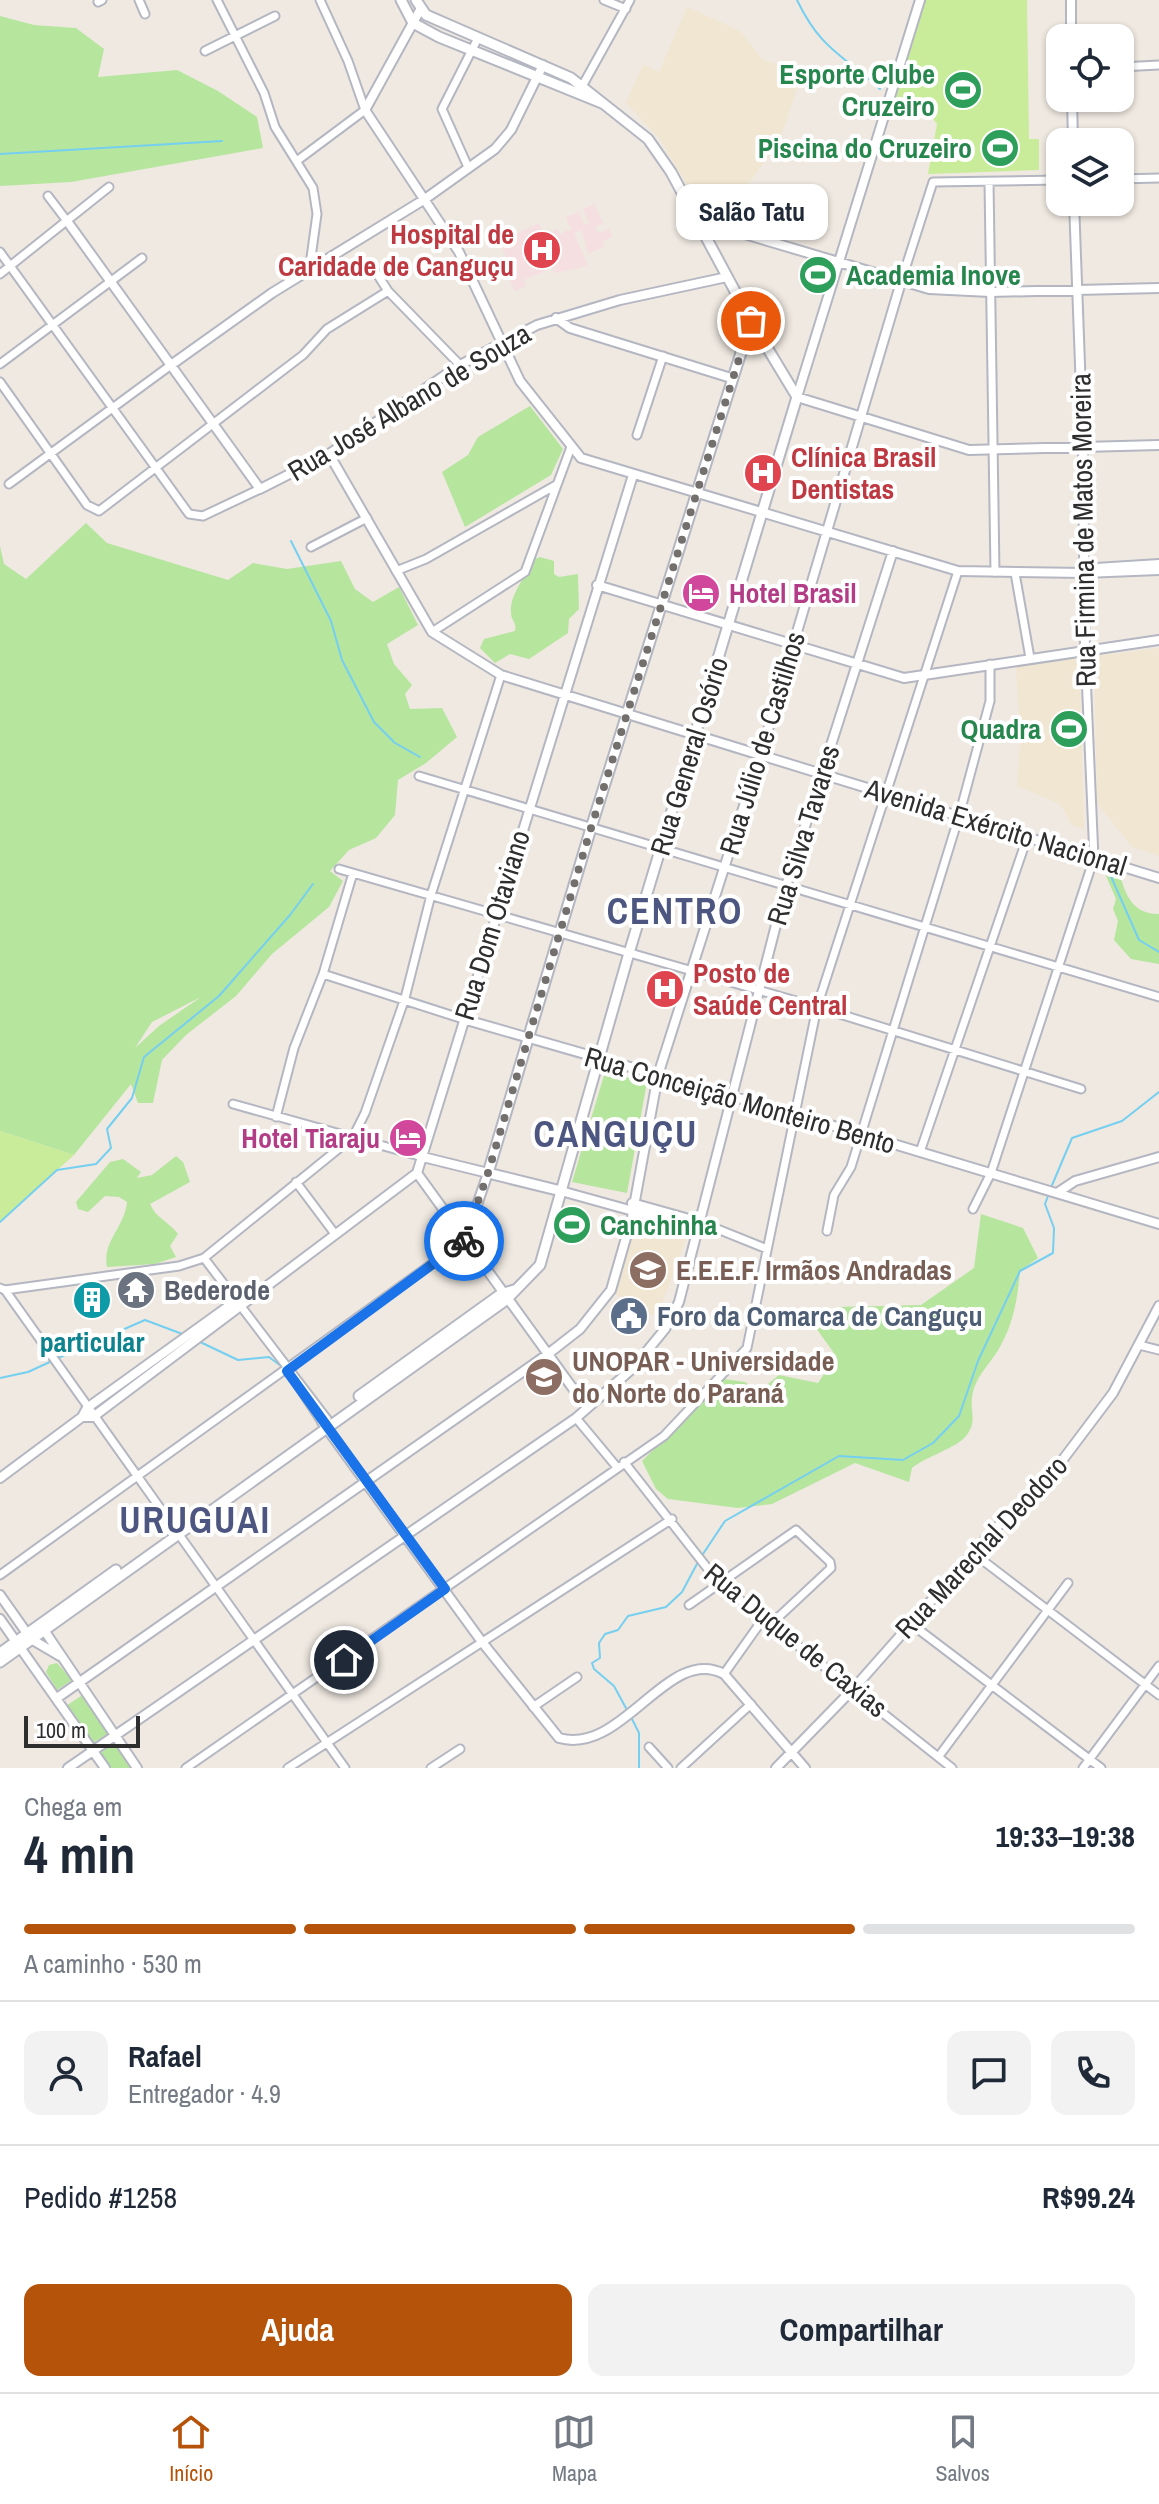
<!DOCTYPE html>
<html lang="pt">
<meta charset="utf-8">
<style>
body{margin:0;font-family:"Archivo Narrow",sans-serif;background:#f2f2f3;color:#1f2937;height:100vh;display:flex;flex-direction:column;font-size:30px;white-space:nowrap}
*{box-sizing:border-box;margin:0}
p{font-size:26px;color:#747a83}
.icon{flex:none;width:44px;height:44px;fill:none;stroke:currentColor;stroke-width:2;stroke-linecap:round;stroke-linejoin:round}
.map{position:relative;height:1768px;overflow:hidden}
.sheet{display:flex;flex-direction:column;background:#fff;flex:1}
.sheet>*{flex:none}
.fabs{position:absolute;left:1046px;top:24px;display:grid;gap:16px}
.fabs a{display:grid;place-items:center;width:88px;height:88px;border-radius:16px;background:#fff;box-shadow:0 2px 6px #0004;font-size:40px}
.scale{position:absolute;left:24px;bottom:20px;width:116px;box-sizing:border-box;padding-left:8px;border:4px solid #2e2e2e;border-top:0;font-size:22px;line-height:28px;white-space:nowrap;color:#2e2e2e;-webkit-text-stroke:6px #fff;paint-order:stroke}
.pin{position:absolute;display:grid;place-items:center;width:68px;height:68px;color:#fff;margin:-34px;border:4px solid #fff;border-radius:50%;box-shadow:0 2px 8px #0007}
.courier{position:absolute;display:grid;place-items:center;width:80px;height:80px;margin:-40px;border:6px solid #1a73e8;border-radius:50%;background:#fff;color:#222;box-shadow:0 2px 10px #0007}
.bubble{position:absolute;height:56px;border-radius:16px;background:#fff;box-shadow:0 2px 6px #0004;font-size:26px;font-weight:700;line-height:56px;text-align:center}
.summary em{font-style:normal;font-weight:700}
.summary div{display:flex;flex-direction:column-reverse}
.summary{display:flex;align-items:center;justify-content:space-between;height:136px;padding:0 24px}
h1{font-size:52px;font-weight:700;line-height:60px}
.bar{display:grid;grid-template-columns:repeat(4,1fr);gap:12px 8px;align-content:center;height:96px;padding:0 24px}
.bar i{height:10px;border-radius:6px;background:#e0e1e3}
.bar .current{background:#b45309}
.bar p{grid-column:span 4}
.line{display:flex;align-items:center;gap:20px;padding:0 24px;border-top:2px solid #e0e1e3}
.line div{flex:1}
.round{display:grid;place-items:center;flex:none;width:84px;height:84px;border-radius:16px;background:#f2f2f3}
.action{display:flex;gap:16px;margin-top:auto;padding:16px 24px}
.action a{flex:1;height:92px;border-radius:16px;background:#b45309;color:#fff;font-size:32px;font-weight:700;line-height:92px;text-align:center}
.action a+a{background:#f2f2f3;color:#1f2937}
.tab-bar{display:flex;justify-content:space-around;align-items:center;height:112px;border-top:2px solid #e0e1e3;background:#fff;font-size:22px;color:#747a83}
.tab-bar a{display:grid;justify-items:center;gap:4px}
.tab-bar .current{color:#b45309}
.map>svg:first-child{display:block}
.education{fill:#f0e6d1}
.medical{fill:#f5dfe0}
.green{fill:#b6e59e;fill-rule:evenodd}
.pitch{fill:#c9ec9a}
.water{fill:#75cff0}
.lines{fill:none;stroke-linecap:round;stroke-linejoin:round}
.stream{stroke:#75cff0;stroke-width:2}
.minor-casing{stroke:#b4b7c1;stroke-width:11}
.tertiary-casing{stroke:#b4b7c1;stroke-width:12}
.secondary-casing{stroke:#b4b7c1;stroke-width:13}
.minor{stroke:#fff;stroke-width:7}
.tertiary{stroke:#fff;stroke-width:8}
.secondary{stroke:#fff;stroke-width:9}
.done{stroke:#726f6d;stroke-width:8;stroke-dasharray:0 14.4}
.route{stroke:#1a73e8;stroke-width:10}
.labels{text-anchor:middle;stroke-width:8;stroke-linejoin:round;paint-order:stroke}
.leisure-label{font-size:28px;font-weight:bold;fill:#27864d;stroke:#fff;text-anchor:end}
.health-label{font-size:28px;font-weight:bold;fill:#be3a42;stroke:#fff;text-anchor:start}
.street-label{font-size:28px;fill:#2e2e2e;stroke:#fff}
.hotel-label{font-size:28px;font-weight:bold;fill:#b23c85;stroke:#fff;text-anchor:start}
.education-label{font-size:28px;font-weight:bold;fill:#785e54;stroke:#fff;text-anchor:start}
.worship-label{font-size:28px;font-weight:bold;fill:#5b616d;stroke:#fff;text-anchor:start}
.service-label{font-size:28px;font-weight:bold;fill:#4e5e75;stroke:#fff;text-anchor:start}
.culture-label{font-size:28px;font-weight:bold;fill:#0d838f;stroke:#fff}
.district-label{font-size:36px;font-weight:bold;letter-spacing:2px;fill:#4d5680;stroke:#fff}
</style>
<div class="map">
<svg width="1159" height="1768" viewBox="0 0 1159 1768">
<rect width="100%" height="100%" fill="#efe9e1"/>
<path class="education" d="M 687,7 L 740,31 L 763,60 L 803,71 L 779,142 L 743,191 L 699,205 L 659,138 L 626,103 L 643,65 L 659,72 Z
M 1159,648 L 1159,856 L 1132,847 L 1097,803 L 1094,656 Z
M 1079,658 L 1084,829 L 1072,825 L 1060,804 L 1017,786 L 1020,743 L 1016,666 Z
M 636,1218 L 689,1231 L 657,1317 L 612,1292 Z
M 544,1361 L 560,1383 L 544,1394 L 528,1372 Z"/>
<path class="medical" d="M 594,204 L 603,223 L 595,227 L 598,233 L 609,229 L 612,237 L 602,242 L 604,247 L 588,254 L 582,230 L 574,233 L 588,266 L 555,273 L 552,268 L 524,280 L 526,286 L 515,291 L 504,266 L 509,263 L 495,233 L 507,228 L 512,236 L 539,223 L 544,235 L 557,229 L 560,234 L 571,229 L 566,217 L 579,212 L 584,225 L 589,223 L 583,209 Z"/>
<path class="green" d="M 0,16 L 34,25 L 76,28 L 104,49 L 98,77 L 177,70 L 218,91 L 257,117 L 263,148 L 71,182 L 0,186 Z
M 530,406 L 563,449 L 551,475 L 465,527 L 442,472 L 468,455 L 478,437 Z
M 86,523 L 107,543 L 228,580 L 253,563 L 287,569 L 341,561 L 355,589 L 373,602 L 399,587 L 418,625 L 387,644 L 394,664 L 412,685 L 405,694 L 410,709 L 442,708 L 457,737 L 426,763 L 398,780 L 395,815 L 376,838 L 349,850 L 330,871 L 343,881 L 329,907 L 272,954 L 236,996 L 186,1035 L 162,1060 L 153,1103 L 138,1103 L 131,1084 L 74,1155 L 0,1131 L 0,546 L 4,564 L 26,579 ZM 201,997 L 159,1026 L 135,1048 L 152,1022 Z
M 540,557 L 554,561 L 554,574 L 559,577 L 578,574 L 579,609 L 569,619 L 568,633 L 529,659 L 510,654 L 495,663 L 480,648 L 484,639 L 515,631 C 517,622 511,621 511,613 C 509,595 527,575 533,560 Z
M 1108,869 L 1119,873 C 1126,895 1132,914 1159,914 L 1159,964 L 1131,959 L 1114,940 L 1118,921 L 1113,909 L 1116,899 L 1104,871 Z
M 605,1072 L 647,1082 L 627,1193 L 572,1182 Z
M 176,1156 L 183,1162 L 190,1182 L 150,1204 C 156,1218 169,1222 178,1234 L 170,1246 L 176,1257 L 155,1264 L 107,1267 C 102,1241 125,1227 127,1202 L 119,1197 L 105,1196 L 88,1212 L 78,1209 L 76,1202 L 110,1162 L 123,1159 L 141,1172 L 137,1178 L 152,1175 Z
M 981,1214 L 1023,1228 L 1038,1258 L 1020,1271 C 1018,1295 1014,1321 1002,1343 C 993,1362 975,1375 972,1397 C 970,1413 978,1422 965,1437 C 956,1448 925,1457 912,1468 L 909,1482 L 855,1463 L 772,1504 L 738,1508 L 668,1499 L 656,1489 L 642,1461 L 724,1379 L 745,1382 L 758,1392 L 779,1375 L 818,1383 L 836,1356 L 816,1328 L 836,1307 L 921,1305 L 974,1268 Z
M 57,1663 L 72,1680 L 57,1690 L 46,1672 L 49,1665 Z
M 84,1694 L 109,1733 L 91,1744 L 66,1706 Z
M 117,1741 L 133,1768 L 111,1768 L 100,1753 Z"/>
<path class="pitch" d="M 924,0 L 1027,0 L 1029,139 L 1039,139 L 1039,170 L 928,174 L 937,124 L 928,112 L 896,98 Z
M 1079,711 L 1081,747 L 1059,748 L 1058,712 Z
M 0,1131 L 74,1155 L 0,1222 Z
M 567,1206 L 586,1211 L 576,1244 L 558,1239 Z"/>
<path class="water" d="M 1015,140 L 1016,156 L 985,156 L 985,141 Z"/>
<g class="lines">
<path class="stream" d="M 797,0 C 821,50 842,54 880,89
M 0,154 L 222,141
M 291,541 L 331,621 L 342,660 L 374,722 L 395,743 L 420,757
M 1109,872 L 1139,940 L 1159,952
M 1050,1190 L 1072,1138 L 1122,1121 L 1159,1092
M 0,1222 L 57,1170 L 96,1164 L 111,1148 L 107,1129 L 132,1098 L 144,1057 L 219,996 L 290,915 L 313,884
M 198,1341 L 238,1360 L 269,1357 L 281,1366
M 58,1358 L 145,1320 L 185,1335
M 0,1378 L 28,1372 L 52,1361
M 701,1557 L 725,1521 L 839,1456 L 903,1460 L 933,1443 L 959,1416 L 978,1361 L 1020,1271 L 1053,1253 L 1054,1228 L 1045,1204 L 1048,1196
M 627,1710 L 614,1686 L 594,1669 L 592,1663 L 600,1658 L 599,1643 L 605,1634 L 618,1630 L 628,1616 L 666,1607 L 682,1592 L 698,1562
M 630,1715 L 639,1733 L 639,1768"/>
<defs>
<path id="minor" d="M 139,0 L 145,14
M 217,0 L 264,93 L 275,127 L 313,188 L 317,214 L 309,272
M 604,0 L 626,9
M 98,2 L 102,0
M 205,51 L 275,16
M 1120,67 L 1159,65
M 580,90 L 630,0
M 298,160 L 365,110 L 348,61 L 320,0
M 468,167 L 442,109 L 478,38
M 1120,179 L 1159,178
M 989,182 L 995,572
M 48,196 L 67,221
M 0,252 L 189,514 L 203,516 L 260,489
M 372,266 L 388,291 L 460,365
M 0,274 L 109,187
M 901,282 L 933,182 L 1060,180
M 0,364 L 142,258
M 0,382 L 87,505 L 99,511 L 303,355 L 327,329 L 388,291
M 637,435 L 663,356
M 9,484 L 171,365
M 311,547 L 367,518
M 396,571 L 426,559 L 556,485
M 1015,573 L 1030,658
M 432,632 L 525,572 L 571,447
M 419,776 L 1159,997
M 339,869 L 817,1007 L 1081,1089
M 323,974 L 463,1019
M 233,1104 L 423,1157
M 276,1117 L 294,1048 L 323,974 L 353,873
M 920,1152 L 1027,838
M 296,1182 L 335,1234
M 973,1209 L 991,1173 L 1094,858 L 1085,651
M 700,1222 L 767,1249
M 827,1231 L 834,1195 L 851,1167 L 959,816 L 990,701 L 990,664
M 204,1258 L 327,1419
M 0,1288 L 5,1290 L 179,1266 L 204,1258 L 353,1137 L 365,1113 L 405,998 L 431,895 L 501,675
M 5,1290 L 345,1768
M 1139,1345 L 1159,1350
M 286,1367 L 322,1422
M 576,1418 L 616,1466
M 624,1462 L 719,1583 L 952,1768
M 973,1553 L 1159,1695
M 0,1575 L 465,1240
M 689,1605 L 796,1530 L 830,1562 L 831,1568 L 770,1625
M 910,1623 L 1101,1768
M 724,1674 L 763,1619
M 533,1707 L 577,1677
M 649,1747 L 668,1768
M 939,1756 L 1068,1583
M 186,1768 L 664,1436 L 747,1348 L 817,1007 L 958,571
M 288,1768 L 672,1519
M 431,1768 L 460,1749
M 681,1768 L 751,1704
M 1083,1768 L 1159,1666"/>
<path id="tertiary" d="M 920,0 L 797,397 L 969,450 L 1159,445
M 1071,0 L 1071,38
M 420,10 L 365,110 L 459,252 L 520,381 L 581,458 L 958,571 L 1084,573 L 1159,570
M 1072,98 L 1073,142
M 1074,202 L 1083,446 L 1085,651
M 67,221 L 260,489 L 329,454 L 460,365 L 537,325 L 620,300 L 727,277
M 702,227 L 711,224 L 929,289 L 990,292 L 1159,288
M 556,318 L 570,328 L 731,378
M 171,365 L 272,293 L 425,199 L 495,149 L 511,130 L 543,65
M 329,454 L 432,632 L 501,675 L 1159,878
M 1080,569 L 1159,564
M 597,585 L 904,678 L 1159,640
M 463,1019 L 794,1114 L 1159,1224
M 423,1157 L 488,1173 L 465,1240
M 417,1173 L 587,1408
M 561,1191 L 698,1229
M 1057,1193 L 1075,1181 L 1159,1157
M 632,1203 L 700,1222
M 82,1417 L 93,1417 L 417,1173 L 633,475
M 322,1422 L 482,1642 L 559,1738 C 623,1756 668,1644 724,1674 L 805,1768
M 0,1478 L 82,1417 L 87,1408 L 237,1300 L 247,1300
M 0,1595 L 31,1639 L 60,1656
M 0,1619 L 105,1768
M 44,1630 L 137,1768
M 57,1698 L 548,1354 L 580,1329 L 611,1290 L 632,1217 L 658,1075 L 764,743 L 901,282
M 68,1768 L 576,1418 L 633,1368 L 665,1329 L 679,1302 L 786,886 L 893,551
M 776,1768 L 855,1687 L 991,1533 L 1055,1470 L 1113,1393 L 1159,1306"/>
<path id="secondary" d="M 401,0 L 413,23 L 439,37 L 602,103
M 561,1191 L 488,1173 L 591,828 L 751,321
M 359,1396 L 501,1294 L 514,1290
M 0,1653 L 116,1570
M 0,1662 L 506,1300 L 540,1265 L 629,953 L 797,397 L 751,321 L 671,172 L 648,139 L 571,78 L 426,15 L 416,0"/>
</defs>
<use href="#minor" class="minor-casing"/>
<use href="#tertiary" class="tertiary-casing"/>
<use href="#secondary" class="secondary-casing"/>
<use href="#minor" class="minor"/>
<use href="#tertiary" class="tertiary"/>
<use href="#secondary" class="secondary"/>
</g>
<g class="lines">
<path class="done" d="M 464,1241 L 488,1173 L 591,828 L 751,321"/>
<path class="route" d="M 344,1660 L 445,1589 L 287,1371 L 464,1241"/>
</g>
<defs>
<symbol id="stadium-disc" viewBox="-11 -11 22 22"><circle r="9.5" fill="#2e9e5b" stroke="#fff"/><path d="M0-5a6.5 5 0 1 0 0 10a6.5 5 0 1 0 0-10ZM-3.5-1.8h7v3.6h-7Z" fill="#fff"/></symbol>
<symbol id="hospital-disc" viewBox="-11 -11 22 22"><circle r="9.5" fill="#e0444e" stroke="#fff"/><path d="M-5-5h3v3.5h4V-5h3V5h-3V1.5h-4V5h-3Z" fill="#fff"/></symbol>
<symbol id="hotel-disc" viewBox="-11 -11 22 22"><circle r="9.5" fill="#d1479c" stroke="#fff"/><path d="M-6-4.5h1.5V1H6V5H4.5V3h-9V5H-6ZM-4 0a1.8 1.8 0 1 1 3.6 0ZM.5 0V-2.5h3Q6-2.5 6 0Z" fill="#fff"/></symbol>
<symbol id="school-disc" viewBox="-11 -11 22 22"><circle r="9.5" fill="#8d6e63" stroke="#fff"/><path d="M0-5L7-2L0 1L-7-2ZM-4 1L0 2.5L4 1V4Q0 6-4 4Z" fill="#fff"/></symbol>
<symbol id="temple-disc" viewBox="-11 -11 22 22"><circle r="9.5" fill="#6b7280" stroke="#fff"/><path d="M0-6L5-2H3V0L6.5 2.5H4V6H1.5V3h-3V6H-4V2.5H-6.5L-3 0V-2H-5Z" fill="#fff"/></symbol>
<symbol id="building-disc" viewBox="-11 -11 22 22"><circle r="9.5" fill="#0f9aa8" stroke="#fff"/><path d="M-4-6H4V6H1V3H-1V6H-4ZM-2.5-4.3h1.7v1.8h-1.7ZM.8-4.3h1.7v1.8H.8ZM-2.5-1h1.7V.8h-1.7ZM.8-1h1.7V.8H.8Z" fill="#fff"/></symbol>
<symbol id="civic-disc" viewBox="-11 -11 22 22"><circle r="9.5" fill="#5c6f8a" stroke="#fff"/><path d="M-.6-6.5H3V-4.5H.6V-3L4-1V1h2V6H-6V1h2V-1L-.6-3ZM-1.2 2.5V6h2.4V2.5Z" fill="#fff"/></symbol>
<symbol id="university-disc" viewBox="-11 -11 22 22"><circle r="9.5" fill="#8d6e63" stroke="#fff"/><path d="M0-5L7-2L0 1L-7-2ZM-4 1L0 2.5L4 1V4Q0 6-4 4Z" fill="#fff"/></symbol>
</defs>
<g fill-rule="evenodd">
<use href="#stadium-disc" x="941" y="68" width="44" height="44"/>
<use href="#stadium-disc" x="978" y="126" width="44" height="44"/>
<use href="#hospital-disc" x="520" y="228" width="44" height="44"/>
<use href="#stadium-disc" x="796" y="253" width="44" height="44"/>
<use href="#hospital-disc" x="741" y="451" width="44" height="44"/>
<use href="#hotel-disc" x="679" y="571" width="44" height="44"/>
<use href="#stadium-disc" x="1047" y="707" width="44" height="44"/>
<use href="#hospital-disc" x="643" y="967" width="44" height="44"/>
<use href="#hotel-disc" x="386" y="1116" width="44" height="44"/>
<use href="#stadium-disc" x="550" y="1203" width="44" height="44"/>
<use href="#school-disc" x="626" y="1248" width="44" height="44"/>
<use href="#temple-disc" x="114" y="1268" width="44" height="44"/>
<use href="#building-disc" x="70" y="1278" width="44" height="44"/>
<use href="#civic-disc" x="607" y="1294" width="44" height="44"/>
<use href="#university-disc" x="522" y="1355" width="44" height="44"/>
</g>
<g class="labels">
<g class="leisure-label">
<text x="935" y="84">Esporte Clube<tspan x="935" dy="32">Cruzeiro</tspan></text>
<text x="972" y="158">Piscina do Cruzeiro</text>
<text x="846" y="285" text-anchor="start">Academia Inove</text>
<text x="1041" y="739">Quadra</text>
<text x="600" y="1235" text-anchor="start">Canchinha</text>
</g>
<g class="health-label">
<text x="514" y="244" text-anchor="end">Hospital de<tspan x="514" dy="32">Caridade de Canguçu</tspan></text>
<text x="791" y="467">Clínica Brasil<tspan x="791" dy="32">Dentistas</tspan></text>
<text x="693" y="983">Posto de<tspan x="693" dy="32">Saúde Central</tspan></text>
</g>
<g class="street-label">
<text transform="translate(409 402) rotate(-31)" y="10">Rua José Albano de Souza</text>
<text transform="translate(1083 530) rotate(-91)" y="10">Rua Firmina de Matos Moreira</text>
<text transform="translate(762 743) rotate(-73)" y="10">Rua Júlio de Castilhos</text>
<text transform="translate(689 756) rotate(-73)" y="10">Rua General Osório</text>
<text transform="translate(996 827) rotate(17)" y="10">Avenida Exército Nacional</text>
<text transform="translate(803 835) rotate(-73)" y="10">Rua Silva Tavares</text>
<text transform="translate(492 925) rotate(-73)" y="10">Rua Dom Otaviano</text>
<text transform="translate(740 1100) rotate(16)" y="10">Rua Conceição Monteiro Bento</text>
<text transform="translate(981 1547) rotate(-47)" y="10">Rua Marechal Deodoro</text>
<text transform="translate(796 1640) rotate(39)" y="10">Rua Duque de Caxias</text>
</g>
<g class="hotel-label">
<text x="729" y="603">Hotel Brasil</text>
<text x="380" y="1148" text-anchor="end">Hotel Tiaraju</text>
</g>
<g class="education-label">
<text x="676" y="1280">E.E.E.F. Irmãos Andradas</text>
<text x="572" y="1371">UNOPAR - Universidade<tspan x="572" dy="32">do Norte do Paraná</tspan></text>
</g>
<g class="worship-label">
<text x="164" y="1300">Bederode</text>
</g>
<g class="service-label">
<text x="657" y="1326">Foro da Comarca de Canguçu</text>
</g>
<g class="culture-label">
<text x="92" y="1352">particular</text>
</g>
<g class="district-label">
<text x="675" y="924">CENTRO</text>
<text x="616" y="1147">CANGUÇU</text>
<text x="195" y="1533">URUGUAI</text>
</g>
</g>
</svg>
<div class="fabs">
<a><svg class="icon" aria-label="locate" viewBox="0 0 24 24"><circle cx="12" cy="12" r="6"/><path d="M12 2v4M12 18v4M2 12h4M18 12h4"/></svg></a>
<a><svg class="icon" aria-label="layers" viewBox="0 0 24 24"><path d="M12 4l9 5-9 5-9-5zM3 14l9 5 9-5"/></svg></a>
</div>
<div class="scale">100 m</div>
<div class="pin" style="left:751px;top:321px;background:#ea580c"><svg class="icon" aria-label="bag" viewBox="0 0 24 24"><path d="M5 8h14l-1 12H6zM9 8a3 3 0 0 1 6 0"/></svg></div>
<div class="pin" style="left:344px;top:1660px;background:#1f2937"><svg class="icon" aria-label="home" viewBox="0 0 24 24"><path d="M3 11l9-7 9 7M6 9v11h12V9"/></svg></div>
<div class="courier" style="left:464px;top:1241px"><svg class="icon" aria-label="bike" viewBox="0 0 24 24"><circle cx="6" cy="16" r="4"/><circle cx="18" cy="16" r="4"/><path d="M6 16l4-8h5l3 8M10 8l3 8H6M13 5h3"/></svg></div>
<div class="bubble" style="left:676px;top:184px;width:152px">Salão Tatu</div>
</div>
<section class="sheet">
<div class="summary"><div><h1>4 min</h1><p>Chega em</p></div><em>19:33–19:38</em></div>
<div class="bar"><i class="current"></i><i class="current"></i><i class="current"></i><i></i><p>A caminho · 530 m</p></div>
<div class="line" style="height:144px"><a class="round"><svg class="icon" aria-label="person" viewBox="0 0 24 24"><circle cx="12" cy="8" r="4"/><path d="M4 21q1-7 8-7t8 7"/></svg></a><div><b>Rafael</b><p>Entregador · 4.9</p></div><a class="round"><svg class="icon" aria-label="chat" viewBox="0 0 24 24"><path d="M4 5h16v11H9l-5 4z"/></svg></a><a class="round"><svg class="icon" aria-label="phone" viewBox="0 0 24 24"><path d="M5 4h4l2 5-3 2q2 4 5 5l2-3 5 2v4C11 20 4 13 5 4z"/></svg></a></div>
<div class="line" style="height:104px"><div>Pedido #1258</div><b>R$99.24</b></div>
<div class="action"><a>Ajuda</a><a>Compartilhar</a></div>
</section>
<nav class="tab-bar">
<a class="current"><svg class="icon" aria-label="home" viewBox="0 0 24 24"><path d="M3 11l9-7 9 7M6 9v11h12V9"/></svg>Início</a>
<a><svg class="icon" aria-label="map" viewBox="0 0 24 24"><path d="M3 6l6-2 6 2 6-2v14l-6 2-6-2-6 2zM9 4v14M15 6v14"/></svg>Mapa</a>
<a><svg class="icon" aria-label="saved" viewBox="0 0 24 24"><path d="M7 4h10v16l-5-4-5 4z"/></svg>Salvos</a>
</nav>
